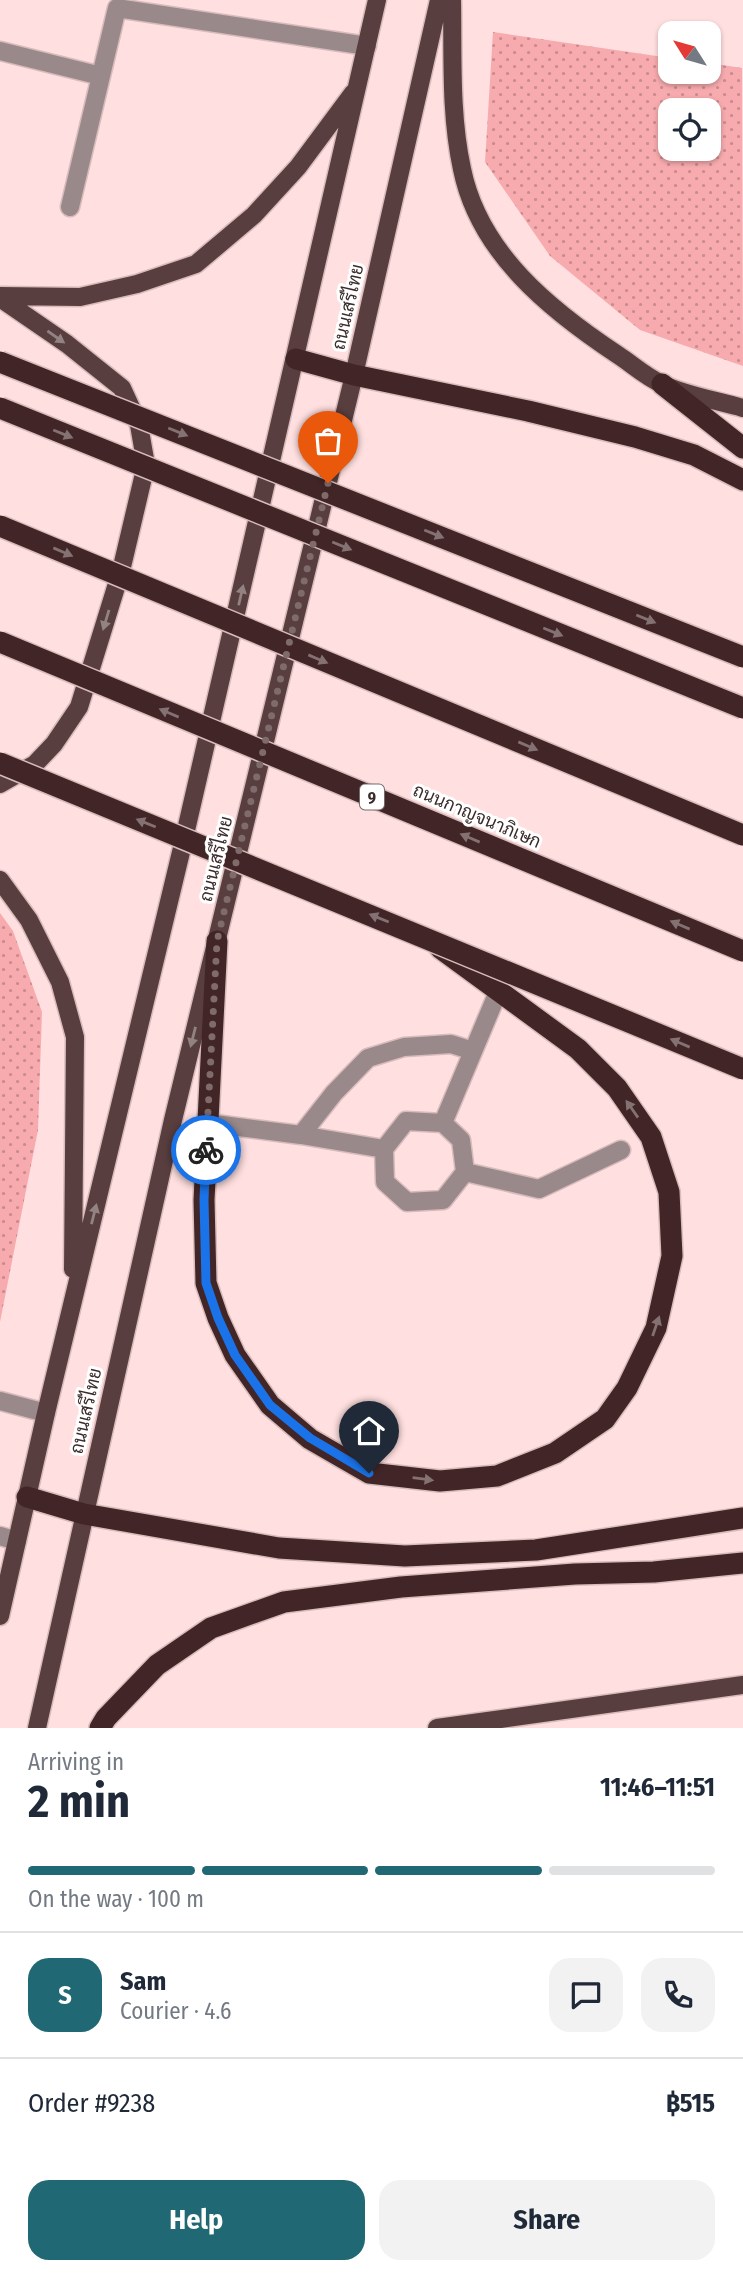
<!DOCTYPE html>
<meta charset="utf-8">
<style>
body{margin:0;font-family:"Fira Sans Condensed",Sarabun,sans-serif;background:#f2f2f3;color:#1f2937;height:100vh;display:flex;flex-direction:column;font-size:26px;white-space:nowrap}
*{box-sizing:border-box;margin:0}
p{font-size:23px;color:#747a83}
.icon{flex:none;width:38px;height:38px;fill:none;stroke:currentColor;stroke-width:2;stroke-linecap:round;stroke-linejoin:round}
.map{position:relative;height:1728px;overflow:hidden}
.drawer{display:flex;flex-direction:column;background:#fff;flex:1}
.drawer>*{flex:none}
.needle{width:46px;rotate:307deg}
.buttons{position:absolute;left:658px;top:21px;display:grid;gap:14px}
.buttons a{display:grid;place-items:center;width:63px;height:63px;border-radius:14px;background:#fff;box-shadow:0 2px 5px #0004;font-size:35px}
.pin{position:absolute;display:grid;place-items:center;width:60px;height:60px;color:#fff;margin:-72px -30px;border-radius:50% 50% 50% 0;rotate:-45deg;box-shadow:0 0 7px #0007}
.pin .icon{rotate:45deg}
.courier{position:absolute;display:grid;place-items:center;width:70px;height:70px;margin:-35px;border:5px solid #1a73e8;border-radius:50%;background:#fff;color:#222;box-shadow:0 2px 9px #0007}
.summary em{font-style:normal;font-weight:700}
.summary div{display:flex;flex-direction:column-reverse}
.summary{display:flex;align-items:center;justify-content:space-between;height:119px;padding:0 28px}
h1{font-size:46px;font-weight:700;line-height:52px}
.bar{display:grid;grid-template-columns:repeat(4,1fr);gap:10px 7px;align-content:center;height:84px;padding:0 28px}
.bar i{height:9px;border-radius:5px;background:#e0e1e3}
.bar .current{background:#206974}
.bar p{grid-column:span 4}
.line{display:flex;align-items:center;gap:18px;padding:0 28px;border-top:2px solid #e0e1e3}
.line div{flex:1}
.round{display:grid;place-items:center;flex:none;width:74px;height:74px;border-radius:21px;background:#f2f2f3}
.action{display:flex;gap:14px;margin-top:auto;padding:14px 28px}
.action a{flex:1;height:80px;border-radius:21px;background:#206974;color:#fff;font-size:28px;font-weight:700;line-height:80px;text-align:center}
.action a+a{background:#f2f2f3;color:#1f2937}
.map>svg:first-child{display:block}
.grass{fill:url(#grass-dots);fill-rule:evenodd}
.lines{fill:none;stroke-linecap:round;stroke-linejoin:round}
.minor-casing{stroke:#d8bbbb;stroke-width:21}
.major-casing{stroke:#d8bbbb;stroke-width:21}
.highway-casing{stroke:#d8bbbb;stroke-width:24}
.minor{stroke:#9a898a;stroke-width:18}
.major{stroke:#593e3f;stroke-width:18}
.highway{stroke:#422526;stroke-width:21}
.highway-bridge-casing{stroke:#d8bbbb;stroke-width:24;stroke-linecap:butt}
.highway-bridge{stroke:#422526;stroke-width:21}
.oneway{fill:#938282}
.oneway2{fill:#847172}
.done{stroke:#806b6b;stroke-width:7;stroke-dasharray:0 12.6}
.route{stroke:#1a73e8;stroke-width:9}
.labels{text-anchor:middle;stroke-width:6;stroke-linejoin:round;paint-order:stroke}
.shield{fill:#fff;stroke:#766b6b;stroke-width:2}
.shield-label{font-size:16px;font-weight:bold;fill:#3b2c2c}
.street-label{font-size:18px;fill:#3b2c2c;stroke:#fff}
</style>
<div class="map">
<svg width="743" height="1728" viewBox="0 0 743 1728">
<defs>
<pattern id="grass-dots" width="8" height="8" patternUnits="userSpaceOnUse" patternTransform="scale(1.75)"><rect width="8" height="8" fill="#f8abae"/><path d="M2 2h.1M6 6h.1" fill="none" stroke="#ca8b8e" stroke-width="1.8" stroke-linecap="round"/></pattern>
</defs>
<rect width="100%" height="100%" fill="#ffdfdf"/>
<path class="grass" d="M 493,32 L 670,58 L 670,72 L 709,72 L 709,63 L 742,68 L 743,366 L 640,330 L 550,256 L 485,162 ZM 670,110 L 709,110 L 709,149 L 670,149 Z
M 0,913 L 13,931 L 42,1012 L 38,1130 L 0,1322 Z"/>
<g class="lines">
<defs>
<path id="minor" d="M 0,51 L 101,76
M 70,207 L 117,8 L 367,46
M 207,1123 L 301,1135 L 384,1149 L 385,1182 L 407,1202 L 443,1200 L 465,1172 L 461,1140 L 443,1123 L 406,1121 L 384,1149
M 443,1123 L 498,992
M 301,1135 L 334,1093 L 368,1058 L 404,1047 L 451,1044 L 473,1051
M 465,1172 L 539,1189 L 621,1150
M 0,1401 L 46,1413
M 0,1536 L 17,1541"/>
<path id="major" d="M 452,0 C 453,56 450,114 462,169 C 479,253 550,310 618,355 C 632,364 646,377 662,384 C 684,395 719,401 743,408
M 0,296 L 80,297 L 137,284 L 196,264 L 254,215 L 298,167 L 353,93
M 0,298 L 67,344 L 122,388 L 139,425 L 146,465 L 121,571 L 79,707 L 54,744 L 35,764 L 0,784
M 0,880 L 29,920 L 60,982 L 75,1037 L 73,1269
M 0,1616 L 46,1413 L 181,852 L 377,0
M 37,1728 L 173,1120 L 354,375 L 439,0
M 437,1728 L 743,1685"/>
<path id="highway" d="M 296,359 L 354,375 L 528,411 L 635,437 L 694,455 L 743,480
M 662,384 L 743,448
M 217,941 L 204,1200 L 206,1283 L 218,1318 L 235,1355 L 270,1405 L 310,1439 L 369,1473 L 440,1481 L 497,1476 L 555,1453 L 605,1419 L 627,1388 L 656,1328 L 672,1256 L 669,1192 L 651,1137 L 617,1088 L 578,1049 L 440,948
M 27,1497 L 84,1514 L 279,1548 L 405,1556 L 536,1550 L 743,1518
M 100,1728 L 106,1718 L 157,1665 L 211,1628 L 284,1602 L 401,1587 L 575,1574 L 654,1572 L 743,1563"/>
</defs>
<use href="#minor" class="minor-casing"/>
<use href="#major" class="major-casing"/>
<use href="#highway" class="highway-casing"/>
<use href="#minor" class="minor"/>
<use href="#major" class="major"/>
<use href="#highway" class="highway"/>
<defs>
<path id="highway-bridge" d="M 0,362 L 743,657
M 0,408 L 743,708
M 0,526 L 743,835
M 0,642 L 743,951
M 0,763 L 743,1069"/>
</defs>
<use href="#highway-bridge" class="highway-bridge-casing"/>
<use href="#highway-bridge" class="highway-bridge"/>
</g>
<defs><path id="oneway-solid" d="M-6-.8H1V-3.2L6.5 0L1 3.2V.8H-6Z" transform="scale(1.75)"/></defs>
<g class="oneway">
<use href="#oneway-solid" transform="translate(56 337) rotate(35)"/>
<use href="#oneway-solid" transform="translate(241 595) rotate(-77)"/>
<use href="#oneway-solid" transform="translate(106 620) rotate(107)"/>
<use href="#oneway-solid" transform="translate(193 1037) rotate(104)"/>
<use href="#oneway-solid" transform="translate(94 1214) rotate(-76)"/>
</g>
<g class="oneway2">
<use href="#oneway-solid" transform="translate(178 432) rotate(22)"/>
<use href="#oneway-solid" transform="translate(63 434) rotate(22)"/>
<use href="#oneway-solid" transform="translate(434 534) rotate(22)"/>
<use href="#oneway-solid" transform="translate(342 546) rotate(22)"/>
<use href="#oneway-solid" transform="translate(63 552) rotate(23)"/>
<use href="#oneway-solid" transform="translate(646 619) rotate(22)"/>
<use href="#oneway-solid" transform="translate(553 632) rotate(22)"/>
<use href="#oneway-solid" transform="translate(318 659) rotate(23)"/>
<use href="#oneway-solid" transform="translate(169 713) rotate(-157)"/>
<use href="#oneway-solid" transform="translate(528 746) rotate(23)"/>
<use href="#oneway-solid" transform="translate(146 823) rotate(-158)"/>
<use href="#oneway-solid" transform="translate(470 838) rotate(-157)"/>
<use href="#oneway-solid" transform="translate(379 918) rotate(-158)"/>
<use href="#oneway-solid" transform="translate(680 925) rotate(-157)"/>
<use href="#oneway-solid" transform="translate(680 1043) rotate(-157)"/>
<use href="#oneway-solid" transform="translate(632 1109) rotate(-125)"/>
<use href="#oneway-solid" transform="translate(656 1326) rotate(-71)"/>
<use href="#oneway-solid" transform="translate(423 1479) rotate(7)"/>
</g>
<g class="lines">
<path class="done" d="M 206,1150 L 217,941 L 328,483"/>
<path class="route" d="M 206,1150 L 204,1200 L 206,1283 L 218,1318 L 235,1355 L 270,1405 L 310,1438 L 369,1473"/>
</g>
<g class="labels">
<rect class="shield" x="360" y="784.5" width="24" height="25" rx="5"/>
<g class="shield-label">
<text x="372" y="803">9</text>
</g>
<g class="street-label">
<text transform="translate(348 307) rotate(-77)" y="6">ถนนเสรีไทย</text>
<text transform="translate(477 816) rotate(23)" y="6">ถนนกาญจนาภิเษก</text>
<text transform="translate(216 859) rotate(-76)" y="6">ถนนเสรีไทย</text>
<text transform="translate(86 1411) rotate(-77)" y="6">ถนนเสรีไทย</text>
</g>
</g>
</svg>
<div class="buttons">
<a><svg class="needle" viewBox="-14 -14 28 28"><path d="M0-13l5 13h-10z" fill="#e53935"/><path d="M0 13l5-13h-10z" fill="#747a83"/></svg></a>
<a><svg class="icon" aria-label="locate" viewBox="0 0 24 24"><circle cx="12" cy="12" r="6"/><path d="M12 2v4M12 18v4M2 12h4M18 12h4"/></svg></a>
</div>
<div class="pin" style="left:328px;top:483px;background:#ea580c"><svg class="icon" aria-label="bag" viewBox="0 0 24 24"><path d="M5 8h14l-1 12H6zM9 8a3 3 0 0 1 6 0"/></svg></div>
<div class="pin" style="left:369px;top:1473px;background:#1f2937"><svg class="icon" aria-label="home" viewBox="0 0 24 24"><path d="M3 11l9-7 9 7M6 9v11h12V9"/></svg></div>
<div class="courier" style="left:206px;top:1150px"><svg class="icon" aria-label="bike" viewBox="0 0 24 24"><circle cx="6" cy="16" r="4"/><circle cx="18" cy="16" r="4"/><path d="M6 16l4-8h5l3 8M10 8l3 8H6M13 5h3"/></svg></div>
</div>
<section class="drawer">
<div class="summary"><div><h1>2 min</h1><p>Arriving in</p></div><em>11:46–11:51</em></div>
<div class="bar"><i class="current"></i><i class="current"></i><i class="current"></i><i></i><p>On the way · 100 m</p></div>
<div class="line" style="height:126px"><b class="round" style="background:#206974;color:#fff">S</b><div><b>Sam</b><p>Courier · 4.6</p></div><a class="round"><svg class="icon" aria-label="chat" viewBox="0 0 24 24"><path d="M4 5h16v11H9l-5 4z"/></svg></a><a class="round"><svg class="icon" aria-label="phone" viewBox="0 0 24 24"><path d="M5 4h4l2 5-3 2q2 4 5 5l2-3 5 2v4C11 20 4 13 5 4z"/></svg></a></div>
<div class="line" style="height:91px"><div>Order #9238</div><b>฿515</b></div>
<div class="action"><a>Help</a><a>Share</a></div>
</section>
